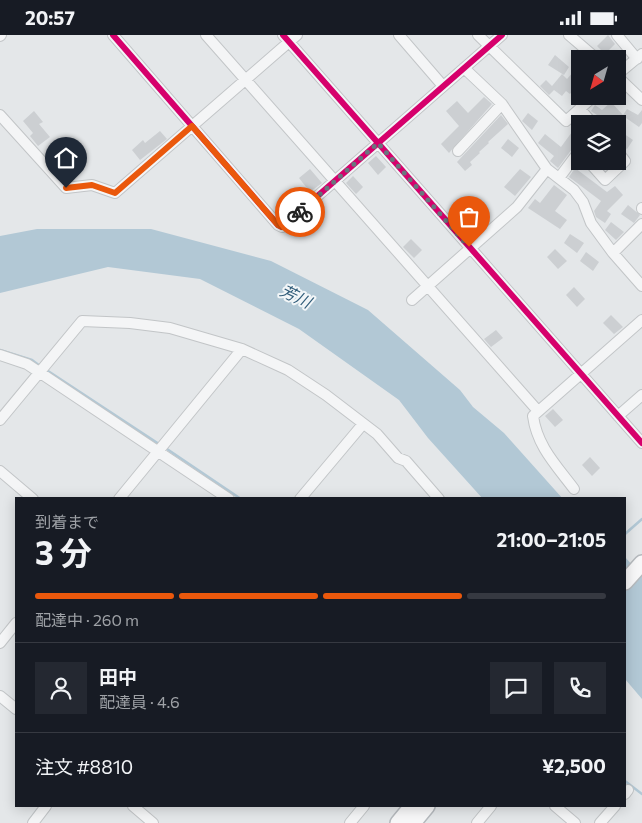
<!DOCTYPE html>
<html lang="ja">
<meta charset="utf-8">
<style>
body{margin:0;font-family:Commissioner,"Noto Sans JP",sans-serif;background:#242831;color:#f1f3f6;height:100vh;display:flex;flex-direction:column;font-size:19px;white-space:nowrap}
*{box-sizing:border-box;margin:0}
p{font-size:16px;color:#9ea1a6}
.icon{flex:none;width:28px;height:28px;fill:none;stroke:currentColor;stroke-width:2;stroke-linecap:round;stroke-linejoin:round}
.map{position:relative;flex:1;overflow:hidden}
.panel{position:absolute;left:15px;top:462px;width:611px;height:310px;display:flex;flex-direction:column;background:#171b24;border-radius:0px;box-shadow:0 2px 12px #0003}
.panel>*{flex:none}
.needle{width:32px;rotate:217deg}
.tools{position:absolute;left:571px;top:15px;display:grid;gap:10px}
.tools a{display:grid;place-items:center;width:55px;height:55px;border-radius:0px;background:#171b24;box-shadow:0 2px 12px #0003;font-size:25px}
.pin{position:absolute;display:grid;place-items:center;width:42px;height:42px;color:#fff;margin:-51px -21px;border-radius:50% 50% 50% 0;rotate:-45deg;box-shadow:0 0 5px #0007}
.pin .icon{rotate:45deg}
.courier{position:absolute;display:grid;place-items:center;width:50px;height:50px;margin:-25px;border:4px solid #ea580c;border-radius:50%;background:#fff;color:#222;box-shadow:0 1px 6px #0007}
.summary em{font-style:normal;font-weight:700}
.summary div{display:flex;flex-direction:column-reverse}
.summary{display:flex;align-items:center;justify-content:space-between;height:85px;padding:0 20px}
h1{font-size:32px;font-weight:700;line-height:38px}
.bar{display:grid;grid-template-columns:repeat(4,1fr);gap:8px 5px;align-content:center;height:60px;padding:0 20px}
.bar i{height:6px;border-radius:4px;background:#363941}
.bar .on{background:#ea580c}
.bar p{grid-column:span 4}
.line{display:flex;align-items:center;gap:12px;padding:0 20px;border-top:1px solid #363941}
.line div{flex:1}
.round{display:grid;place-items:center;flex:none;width:52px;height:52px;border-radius:0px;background:#242831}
.status{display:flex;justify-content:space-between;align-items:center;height:35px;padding:0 25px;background:#171b24;direction:ltr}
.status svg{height:14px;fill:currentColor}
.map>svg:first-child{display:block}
.water{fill:#b2c8d5}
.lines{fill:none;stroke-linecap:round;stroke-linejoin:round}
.stream{stroke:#b2c8d5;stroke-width:2.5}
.building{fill:#cccfd2}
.minor-casing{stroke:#c2c5c7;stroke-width:12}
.highway-casing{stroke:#b6babe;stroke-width:18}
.minor{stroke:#f4f5f6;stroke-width:10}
.highway{stroke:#f7f7f8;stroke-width:15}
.cycleway-casing{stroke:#f2f6f8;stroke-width:9}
.cycleway{stroke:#d6006c;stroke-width:6}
.done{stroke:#6a757e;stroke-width:5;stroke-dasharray:0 9}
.route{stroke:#ea580c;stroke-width:6}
.labels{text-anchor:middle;stroke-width:4;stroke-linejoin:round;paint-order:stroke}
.water-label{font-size:16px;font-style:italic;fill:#315d7a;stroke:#f2f6f8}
</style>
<div class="status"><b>20:57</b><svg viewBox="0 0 49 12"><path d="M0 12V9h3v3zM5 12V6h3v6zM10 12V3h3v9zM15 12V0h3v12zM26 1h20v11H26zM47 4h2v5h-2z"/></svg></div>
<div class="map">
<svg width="642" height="788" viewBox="0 0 642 788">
<rect width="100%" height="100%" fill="#e4e7e9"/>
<path class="water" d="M 37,194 L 151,194 L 271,226 L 368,275 L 460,355 L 473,372 L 504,398 L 563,464 L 483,464 L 428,403 L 399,365 L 299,294 L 200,244 L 108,232 L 0,258 L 0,201 Z
M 625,522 L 642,541 L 642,664 L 625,644 Z"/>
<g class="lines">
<path class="stream" d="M 0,315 L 32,325 L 40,331
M 45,334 L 159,409
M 164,412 L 241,464
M 625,499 L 642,484
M 625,746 L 642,759"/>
</g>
<path class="building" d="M 608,0 L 615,9 L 609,15 L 620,24 L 610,24 L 597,11 Z
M 555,20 L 569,32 L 564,40 L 548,30 Z
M 574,36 L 580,41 L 580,47 L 570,59 L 566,56 L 562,61 L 554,55 L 549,60 L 540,51 L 546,45 L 552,51 L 562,39 L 567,44 Z
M 484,62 L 492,69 L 449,118 L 441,109 L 459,91 L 446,76 L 457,66 L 468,78 Z
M 611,67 L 623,80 L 627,74 L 638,80 L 642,75 L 642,88 L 639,92 L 626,83 L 620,91 L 608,83 L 604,89 L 600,87 L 598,84 L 600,82 L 591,76 L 595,70 L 602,75 Z
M 34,76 L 43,87 L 39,89 L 50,102 L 38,111 L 30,101 L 33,98 L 23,86 Z
M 528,78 L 538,86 L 532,95 L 522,86 Z
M 501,80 L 508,89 L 488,107 L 489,108 L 479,117 L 480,118 L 470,127 L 472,130 L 465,136 L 457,127 Z
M 580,86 L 580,103 L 558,133 L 550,126 L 554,121 L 538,108 L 545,99 L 561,112 Z
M 160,96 L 167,104 L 140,125 L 132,115 L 143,105 L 145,108 Z
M 620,96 L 633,105 L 627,114 L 618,108 L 618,99 Z
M 508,104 L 519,113 L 512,122 L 501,113 Z
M 58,112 L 77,137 L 68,145 L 47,122 Z
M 376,121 L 386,132 L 378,140 L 368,128 Z
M 575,133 L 607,157 L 615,151 L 623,160 L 607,176 L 611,179 L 605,188 L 596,182 L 594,176 L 601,166 L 569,142 Z
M 310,134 L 322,148 L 310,157 L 299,143 Z
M 520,134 L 531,142 L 515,161 L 504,152 Z
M 353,141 L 363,152 L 356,159 L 346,148 Z
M 554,150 L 567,160 L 555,176 L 567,185 L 560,194 L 528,173 L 535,164 L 540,168 Z
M 628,170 L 640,180 L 634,188 L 621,179 Z
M 611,187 L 624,197 L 616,205 L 605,195 Z
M 570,199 L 584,208 L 577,218 L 564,208 Z
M 411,204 L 422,215 L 414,223 L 403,212 Z
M 555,214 L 567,226 L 558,234 L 547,222 Z
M 586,217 L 599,227 L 593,236 L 580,226 Z
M 574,252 L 585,264 L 577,272 L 566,260 Z
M 611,280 L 623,292 L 614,299 L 603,288 Z
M 496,295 L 503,303 L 491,312 L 484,304 Z
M 553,374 L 563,385 L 555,392 L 545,381 Z
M 590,422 L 600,433 L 592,441 L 582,430 Z"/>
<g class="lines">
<defs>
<path id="minor" d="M 113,0 L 278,190 L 282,192 L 502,0
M 206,0 L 538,376
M 283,0 L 642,408
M 399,0 L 443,51
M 478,0 L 566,86 L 594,61
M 569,0 L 597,24
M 617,0 L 637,24
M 0,1 L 1,0
M 464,33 L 502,69 L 547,134 L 574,155 L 583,167 L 591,188 L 613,218 L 642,251
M 618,39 L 642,19
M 618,42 L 642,65
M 580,74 L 593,89
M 0,80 L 66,153 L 92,150 L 115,158 L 297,0
M 458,116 L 502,69
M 588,126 L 605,145 L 625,126 L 618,117
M 559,143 L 580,115
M 642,173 L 642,174
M 613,218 L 642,189
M 412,265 L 517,172 L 547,134
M 0,320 L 27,329 L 229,464
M 618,381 L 642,360
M 0,385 L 82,286 L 130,288 L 170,293 L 242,314 L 288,335 L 326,360 L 377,399 L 398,423 L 406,426 L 439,464
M 0,436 L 33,464
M 574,454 C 556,430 537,411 533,381 L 642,285
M 119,464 L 242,314
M 300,464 L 363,389
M 0,608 L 16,588
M 0,661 L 16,674
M 625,759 L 628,755
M 133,771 L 153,788
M 555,771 L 575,788
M 33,788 L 46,771
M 350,788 L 364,771
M 477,788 L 491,771
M 600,788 L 615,771"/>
<path id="highway" d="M 625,547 L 642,528
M 398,788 L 412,771
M 413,788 L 427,771"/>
</defs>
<use href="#minor" class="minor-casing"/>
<use href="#highway" class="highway-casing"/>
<use href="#minor" class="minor"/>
<use href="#highway" class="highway"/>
<defs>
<path id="cycleway" d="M 113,0 L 278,190 L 282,192 L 502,0
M 283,0 L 642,408"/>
</defs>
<use href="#cycleway" class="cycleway-casing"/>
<use href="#cycleway" class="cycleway"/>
</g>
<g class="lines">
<path class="done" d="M 300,177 L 378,108 L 469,212"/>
<path class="route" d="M 66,153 L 92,150 L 115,158 L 192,91 L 278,190 L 282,192 L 300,177"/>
</g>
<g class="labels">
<g class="water-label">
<text transform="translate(296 261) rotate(26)" y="6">芳川</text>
</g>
</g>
</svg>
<div class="tools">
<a><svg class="needle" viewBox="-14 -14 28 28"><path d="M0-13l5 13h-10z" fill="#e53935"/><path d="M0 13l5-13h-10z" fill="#9ea1a6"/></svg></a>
<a><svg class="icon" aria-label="layers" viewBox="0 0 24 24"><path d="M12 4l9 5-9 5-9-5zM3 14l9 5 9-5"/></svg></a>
</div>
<div class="pin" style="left:469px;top:212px;background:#ea580c"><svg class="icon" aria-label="bag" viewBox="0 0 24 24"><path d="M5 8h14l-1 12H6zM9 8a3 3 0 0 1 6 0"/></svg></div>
<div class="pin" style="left:66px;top:153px;background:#1f2937"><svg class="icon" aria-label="home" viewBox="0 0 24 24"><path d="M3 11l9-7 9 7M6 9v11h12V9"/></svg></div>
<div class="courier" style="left:300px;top:177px"><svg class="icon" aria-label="bike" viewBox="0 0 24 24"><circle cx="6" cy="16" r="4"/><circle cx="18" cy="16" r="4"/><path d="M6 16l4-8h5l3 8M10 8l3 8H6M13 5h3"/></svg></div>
<section class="panel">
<div class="summary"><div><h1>3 分</h1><p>到着まで</p></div><em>21:00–21:05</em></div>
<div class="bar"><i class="on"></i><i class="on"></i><i class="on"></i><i></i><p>配達中 · 260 m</p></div>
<div class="line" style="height:90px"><a class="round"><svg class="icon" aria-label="person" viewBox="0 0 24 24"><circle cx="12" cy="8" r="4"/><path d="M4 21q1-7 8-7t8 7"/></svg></a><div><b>田中</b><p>配達員 · 4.6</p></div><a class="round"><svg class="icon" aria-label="chat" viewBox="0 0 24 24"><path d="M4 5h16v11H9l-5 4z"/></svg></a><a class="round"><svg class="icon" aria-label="phone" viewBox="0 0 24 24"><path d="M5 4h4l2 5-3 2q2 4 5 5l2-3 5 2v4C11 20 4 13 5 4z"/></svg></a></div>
<div class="line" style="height:65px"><div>注文 #8810</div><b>¥2,500</b></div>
</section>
</div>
